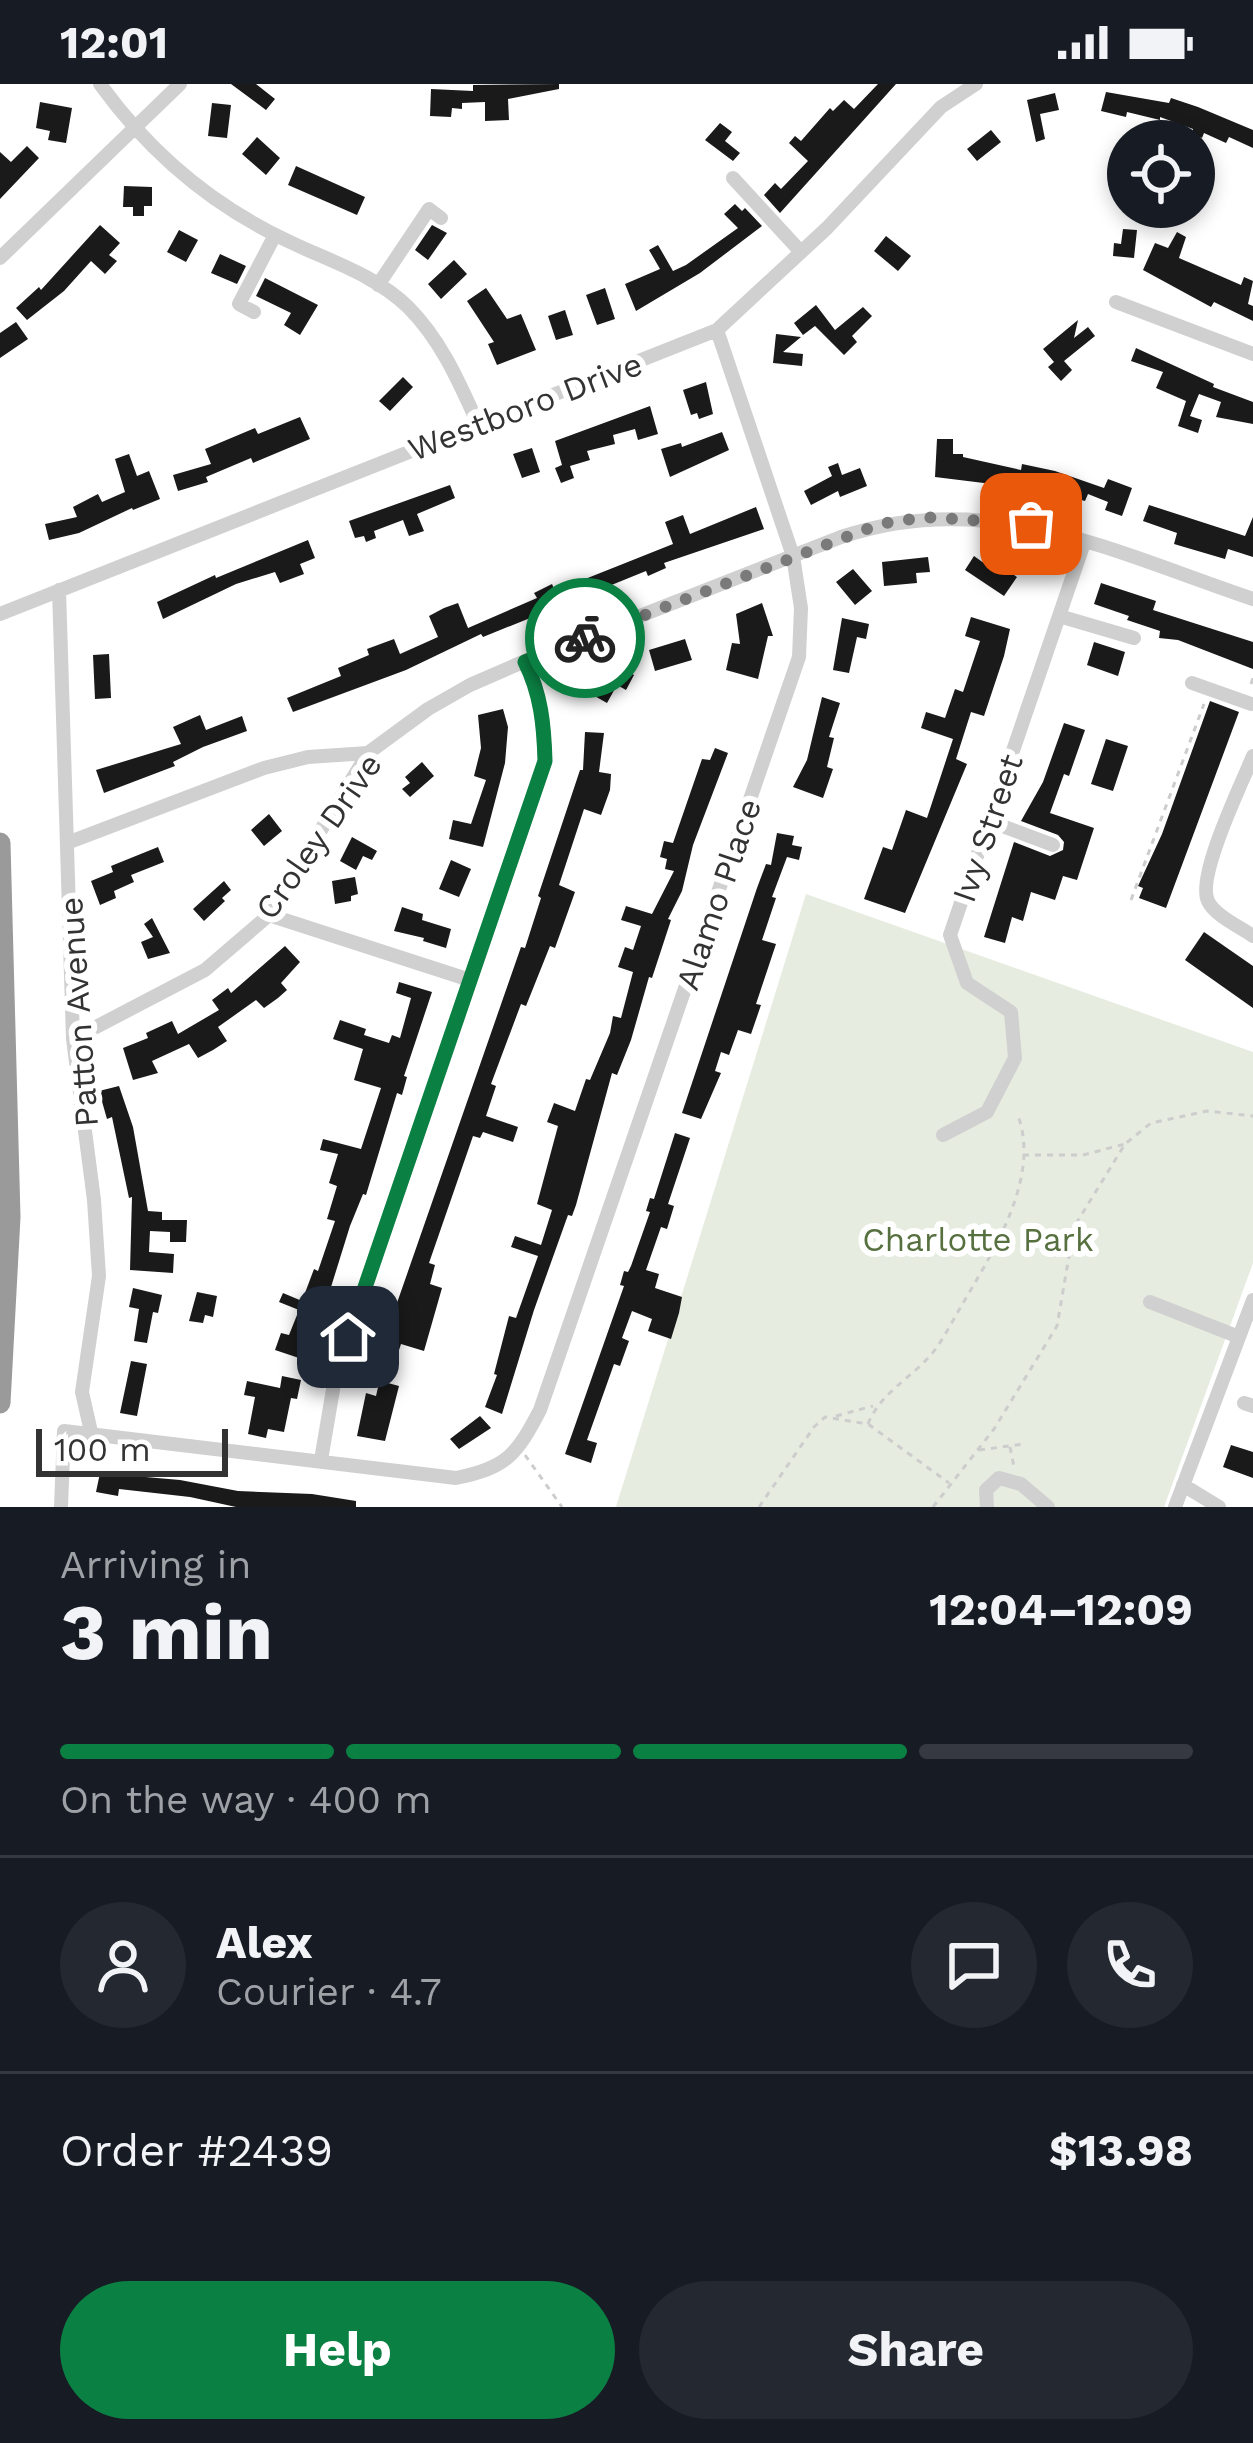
<!DOCTYPE html>
<meta charset="utf-8">
<style>
body{margin:0;font-family:"Work Sans",sans-serif;background:#242831;color:#f1f3f6;height:100vh;display:flex;flex-direction:column;font-size:45px;white-space:nowrap}
*{box-sizing:border-box;margin:0}
p{font-size:39px;color:#9ea1a6}
.icon{flex:none;width:66px;height:66px;fill:none;stroke:currentColor;stroke-width:2;stroke-linecap:round;stroke-linejoin:round}
.map{position:relative;height:1423px;overflow:hidden}
.drawer{display:flex;flex-direction:column;background:#171b24;flex:1}
.drawer>*{flex:none}
.buttons{position:absolute;left:1107px;top:36px;display:grid;gap:24px}
.buttons a{display:grid;place-items:center;width:108px;height:108px;border-radius:50%;background:#171b24;box-shadow:0 6px 18px #0003;font-size:60px}
.scale{position:absolute;left:36px;bottom:30px;width:192px;box-sizing:border-box;padding-left:12px;border:6px solid #333;border-top:0;font-size:33px;line-height:42px;white-space:nowrap;color:#333;-webkit-text-stroke:9px #fff;paint-order:stroke}
.pin{position:absolute;display:grid;place-items:center;width:102px;height:102px;color:#fff;margin:-51px;border-radius:24px;box-shadow:0 6px 18px #0006}
.courier{position:absolute;display:grid;place-items:center;width:120px;height:120px;margin:-60px;border:9px solid #0b8043;border-radius:50%;background:#fff;color:#222;box-shadow:0 3px 15px #0007}
.head em{font-style:normal;font-weight:700}
.head div{display:flex;flex-direction:column-reverse}
.head{display:flex;align-items:center;justify-content:space-between;height:204px;padding:0 60px}
h1{font-size:78px;font-weight:700;line-height:90px}
.bar{display:grid;grid-template-columns:repeat(4,1fr);gap:18px 12px;align-content:center;height:144px;padding:0 60px}
.bar i{height:15px;border-radius:9px;background:#363941}
.bar .selected{background:#0b8043}
.bar p{grid-column:span 4}
.line{display:flex;align-items:center;gap:30px;padding:0 60px;border-top:3px solid #363941}
.line div{flex:1}
.round{display:grid;place-items:center;flex:none;width:126px;height:126px;border-radius:63px;background:#242831}
.primary-button{display:flex;gap:24px;margin-top:auto;padding:24px 60px}
.primary-button a{flex:1;height:138px;border-radius:72px;background:#0b8043;color:#fff;font-size:48px;font-weight:700;line-height:138px;text-align:center}
.primary-button a+a{background:#242831;color:#f1f3f6}
.status{display:flex;justify-content:space-between;align-items:center;height:84px;padding:0 60px;background:#171b24;direction:ltr}
.status svg{height:33px;fill:currentColor}
.map>svg:first-child{display:block}
.green{fill:#e6ecdf}
.building{fill:#1a1a1a}
.lines{fill:none;stroke-linecap:round;stroke-linejoin:round}
.path{stroke:#cdcdcd;stroke-width:3;stroke-dasharray:6 6;stroke-linecap:butt}
.minor{stroke:#d0d0d0;stroke-width:14}
.highway{stroke:#9a9a9a;stroke-width:21}
.done{stroke:#7a7a7a;stroke-width:12;stroke-dasharray:0 21.6}
.route{stroke:#0b8043;stroke-width:15}
.labels{text-anchor:middle;stroke-width:12;stroke-linejoin:round;paint-order:stroke}
.street-label{font-size:33px;fill:#333;stroke:#fff}
.park-label{font-size:33px;fill:#56703f;stroke:#fff}
</style>
<div class="status"><b>12:01</b><svg viewBox="0 0 49 12"><path d="M0 12V9h3v3zM5 12V6h3v6zM10 12V3h3v9zM15 12V0h3v12zM26 1h20v11H26zM47 4h2v5h-2z"/></svg></div>
<div class="map">
<svg width="1253" height="1423" viewBox="0 0 1253 1423">
<rect width="100%" height="100%" fill="#fff"/>
<path class="green" d="M 806,810 L 1253,968 L 1253,1179 L 1164,1423 L 616,1423 Z"/>
<path class="building" d="M 231,0 L 256,0 L 275,15 L 266,26 Z
M 559,0 L 559,5 L 508,15 L 509,36 L 485,37 L 485,18 L 462,19 L 462,25 L 452,24 L 451,33 L 430,32 L 431,5 L 473,7 L 473,1 Z
M 878,0 L 896,0 L 780,129 L 764,111 L 775,99 L 781,105 L 808,77 L 789,59 L 795,52 L 801,57 L 830,24 L 833,27 L 844,16 L 854,25 Z
M 1106,8 L 1169,19 L 1171,14 L 1198,23 L 1253,46 L 1253,64 L 1229,53 L 1226,59 L 1204,49 L 1202,54 L 1192,49 L 1193,45 L 1160,33 L 1160,36 L 1127,28 L 1126,33 L 1101,27 Z
M 1055,9 L 1059,26 L 1040,30 L 1045,55 L 1036,58 L 1027,16 Z
M 40,18 L 72,24 L 66,59 L 48,56 L 50,47 L 36,44 Z
M 212,19 L 231,21 L 227,54 L 208,52 Z
M 720,39 L 732,48 L 725,57 L 740,69 L 733,77 L 705,56 Z
M 991,46 L 1001,58 L 977,77 L 967,65 Z
M 257,53 L 280,74 L 266,91 L 242,70 Z
M 27,62 L 39,74 L 0,115 L 0,68 L 11,78 Z
M 296,82 L 365,113 L 357,131 L 288,101 Z
M 124,102 L 152,103 L 152,122 L 144,122 L 144,132 L 133,132 L 133,123 L 123,123 Z
M 735,120 L 742,127 L 745,124 L 762,142 L 700,189 L 636,227 L 625,200 L 660,185 L 649,166 L 658,161 L 673,187 L 686,181 L 738,144 L 724,130 Z
M 100,141 L 120,159 L 109,171 L 117,177 L 105,190 L 91,177 L 64,207 L 27,236 L 16,224 L 39,203 L 41,206 Z
M 432,141 L 447,149 L 428,176 L 415,166 Z
M 1123,145 L 1137,146 L 1134,174 L 1113,172 L 1114,159 L 1121,160 Z
M 179,146 L 198,156 L 186,178 L 167,168 Z
M 1177,148 L 1186,153 L 1179,174 L 1241,201 L 1244,193 L 1253,197 L 1248,220 L 1253,222 L 1253,237 L 1214,218 L 1211,223 L 1143,186 L 1155,159 L 1168,164 Z
M 886,152 L 911,172 L 898,187 L 874,167 Z
M 220,170 L 246,182 L 237,200 L 211,189 Z
M 454,176 L 467,190 L 441,215 L 428,200 Z
M 265,194 L 318,221 L 300,251 L 284,241 L 291,229 L 256,212 Z
M 486,204 L 507,235 L 521,230 L 536,266 L 497,281 L 488,260 L 494,258 L 467,217 Z
M 605,204 L 615,235 L 597,241 L 586,211 Z
M 816,221 L 835,246 L 863,223 L 872,232 L 852,252 L 857,258 L 844,271 L 815,242 L 803,251 L 794,239 Z
M 565,226 L 573,251 L 556,256 L 548,232 Z
M 1078,236 L 1074,254 L 1088,243 L 1095,252 L 1064,277 L 1072,286 L 1061,297 L 1048,283 L 1054,278 L 1043,265 Z
M 16,238 L 28,255 L 0,274 L 0,249 Z
M 776,250 L 801,253 L 783,268 L 803,270 L 802,282 L 773,279 Z
M 1136,264 L 1214,300 L 1213,303 L 1253,318 L 1253,340 L 1216,333 L 1221,318 L 1199,310 L 1190,332 L 1202,336 L 1198,349 L 1178,342 L 1186,317 L 1156,304 L 1163,288 L 1131,277 Z
M 403,293 L 413,303 L 390,327 L 379,317 Z
M 706,298 L 713,330 L 699,335 L 697,329 L 691,331 L 683,306 Z
M 650,322 L 658,350 L 638,356 L 635,345 L 613,351 L 615,360 L 587,367 L 590,376 L 570,382 L 574,394 L 561,399 L 555,384 L 562,381 L 555,357 Z
M 300,333 L 310,355 L 253,379 L 251,374 L 206,393 L 208,398 L 178,407 L 173,391 L 211,380 L 205,365 L 255,344 L 258,350 Z
M 722,348 L 729,366 L 670,393 L 661,365 L 681,359 L 682,363 Z
M 937,355 L 953,355 L 953,370 L 963,370 L 963,373 L 1021,386 L 1022,380 L 1055,387 L 1104,404 L 1108,395 L 1132,404 L 1122,432 L 1105,426 L 1108,418 L 1088,410 L 1085,417 L 1001,395 L 1000,401 L 935,393 Z
M 532,364 L 540,388 L 522,394 L 513,370 Z
M 129,370 L 137,392 L 149,387 L 160,415 L 133,426 L 132,424 L 79,449 L 49,456 L 45,440 L 77,433 L 73,423 L 98,410 L 102,418 L 125,408 L 115,375 Z
M 838,379 L 842,391 L 860,384 L 867,402 L 840,413 L 838,407 L 811,421 L 804,407 L 832,392 L 828,383 Z
M 450,401 L 455,414 L 417,430 L 424,447 L 409,452 L 403,436 L 374,447 L 376,454 L 366,458 L 364,452 L 355,454 L 349,437 Z
M 1149,421 L 1245,452 L 1253,433 L 1253,473 L 1228,465 L 1225,475 L 1174,460 L 1177,449 L 1143,437 Z
M 756,423 L 764,445 L 664,479 L 666,484 L 648,492 L 646,487 L 483,553 L 481,550 L 406,586 L 293,628 L 287,614 L 341,592 L 338,584 L 369,571 L 367,565 L 394,555 L 400,570 L 438,553 L 429,532 L 444,524 L 458,519 L 468,544 L 537,514 L 534,509 L 552,500 L 555,507 L 673,460 L 665,438 L 683,431 L 690,450 Z
M 308,456 L 315,474 L 300,480 L 304,490 L 280,499 L 275,488 L 236,500 L 163,535 L 157,518 L 215,491 L 216,494 Z
M 974,472 L 988,482 L 992,476 L 1017,493 L 1004,512 L 965,486 Z
M 928,473 L 930,488 L 916,489 L 917,499 L 884,502 L 882,478 Z
M 853,485 L 872,507 L 855,521 L 836,498 Z
M 1101,499 L 1156,517 L 1153,526 L 1253,558 L 1253,585 L 1178,556 L 1159,554 L 1160,547 L 1127,536 L 1129,532 L 1094,520 Z
M 762,519 L 773,552 L 768,552 L 758,595 L 726,586 L 732,559 L 740,560 L 736,530 Z
M 971,533 L 1010,545 L 1004,572 L 984,632 L 971,628 L 956,675 L 967,680 L 905,829 L 864,815 L 883,763 L 892,766 L 906,726 L 927,734 L 953,655 L 921,644 L 926,628 L 945,634 L 955,605 L 963,608 L 980,557 L 965,552 Z
M 842,534 L 869,540 L 866,555 L 857,553 L 849,589 L 833,586 Z
M 685,555 L 692,576 L 655,587 L 649,566 Z
M 1094,558 L 1125,568 L 1118,592 L 1087,581 Z
M 109,570 L 111,614 L 95,615 L 93,571 Z
M 617,582 L 634,591 L 626,606 L 617,601 L 607,619 L 591,610 L 603,588 L 611,593 Z
M 822,613 L 840,619 L 829,653 L 834,654 L 827,683 L 833,685 L 823,714 L 793,703 L 807,676 Z
M 1210,617 L 1239,628 L 1166,824 L 1139,814 L 1143,804 L 1138,802 L 1162,750 Z
M 503,625 L 508,643 L 505,679 L 483,763 L 449,755 L 453,736 L 471,740 L 486,696 L 474,692 L 481,664 L 478,631 Z
M 200,631 L 206,646 L 242,632 L 247,647 L 203,663 L 173,678 L 175,682 L 104,709 L 96,686 L 181,660 L 173,643 Z
M 1064,639 L 1085,646 L 1069,692 L 1064,690 L 1050,729 L 1094,744 L 1077,796 L 1063,792 L 1055,816 L 1031,808 L 1023,837 L 1012,833 L 1005,859 L 984,853 L 1014,758 L 1050,772 L 1063,766 L 1064,758 L 1058,751 L 1021,737 L 1043,698 Z
M 585,648 L 604,649 L 599,688 L 611,690 L 610,706 L 601,731 L 584,725 L 559,801 L 575,808 L 555,864 L 550,862 L 526,922 L 521,920 L 491,1000 L 496,1002 L 486,1032 L 518,1043 L 513,1058 L 483,1048 L 480,1054 L 473,1052 L 429,1179 L 435,1181 L 430,1200 L 442,1204 L 424,1267 L 401,1260 L 388,1299 L 399,1302 L 385,1357 L 357,1352 L 366,1309 L 376,1312 L 379,1299 L 371,1296 L 390,1239 L 521,863 L 525,864 L 541,814 L 538,812 L 580,686 L 583,686 Z
M 1106,655 L 1128,662 L 1113,707 L 1091,700 Z
M 715,664 L 728,669 L 693,761 L 682,807 L 668,835 L 671,836 L 652,894 L 649,893 L 631,956 L 617,991 L 612,989 L 576,1121 L 572,1132 L 568,1131 L 534,1226 L 502,1330 L 485,1323 L 497,1291 L 494,1290 L 509,1232 L 516,1234 L 538,1172 L 511,1163 L 515,1152 L 541,1161 L 552,1126 L 537,1120 L 558,1042 L 547,1038 L 554,1019 L 575,1027 L 586,995 L 590,996 L 610,949 L 613,932 L 621,934 L 633,888 L 618,883 L 625,863 L 633,866 L 641,842 L 621,836 L 626,822 L 652,830 L 674,787 L 665,785 L 667,775 L 660,773 L 664,757 L 673,759 L 702,675 L 710,676 Z
M 422,678 L 434,692 L 410,713 L 402,705 L 410,699 L 405,693 Z
M 269,730 L 282,747 L 264,762 L 251,746 Z
M 777,749 L 794,752 L 792,761 L 802,763 L 799,776 L 787,773 L 772,813 L 776,814 L 762,856 L 776,860 L 756,920 L 761,921 L 751,950 L 738,946 L 729,971 L 721,968 L 715,987 L 721,989 L 701,1035 L 682,1029 L 757,804 L 766,780 L 771,781 Z
M 352,753 L 377,767 L 372,776 L 363,772 L 356,786 L 340,777 Z
M 158,763 L 164,778 L 131,791 L 134,798 L 114,807 L 116,814 L 100,821 L 91,797 L 113,788 L 111,782 Z
M 451,776 L 471,785 L 459,813 L 439,805 Z
M 355,793 L 358,810 L 351,812 L 351,817 L 335,820 L 332,797 Z
M 224,797 L 231,806 L 222,814 L 225,817 L 204,837 L 193,825 Z
M 402,823 L 423,830 L 422,836 L 451,845 L 446,864 L 423,857 L 424,854 L 394,847 Z
M 152,834 L 170,869 L 148,875 L 141,858 L 153,853 L 144,840 Z
M 1204,848 L 1253,882 L 1253,924 L 1185,876 Z
M 285,862 L 300,878 L 281,899 L 287,906 L 278,914 L 264,924 L 256,916 L 218,943 L 227,957 L 213,966 L 198,974 L 189,960 L 152,977 L 158,989 L 133,996 L 123,964 L 148,954 L 146,949 L 172,937 L 178,950 L 219,926 L 212,916 L 228,904 L 231,909 Z
M 399,898 L 432,908 L 404,992 L 407,993 L 402,1011 L 397,1009 L 366,1111 L 363,1110 L 350,1142 L 308,1277 L 275,1266 L 281,1249 L 289,1251 L 299,1226 L 279,1218 L 283,1209 L 302,1217 L 314,1185 L 318,1187 L 335,1137 L 327,1135 L 337,1102 L 329,1099 L 338,1070 L 320,1066 L 323,1055 L 361,1065 L 381,1004 L 354,996 L 363,965 L 333,955 L 340,936 L 366,945 L 364,951 L 389,959 L 392,951 L 400,954 L 411,914 L 396,909 Z
M 119,1002 L 133,1043 L 148,1127 L 162,1128 L 162,1136 L 187,1136 L 186,1158 L 170,1158 L 170,1148 L 150,1147 L 149,1168 L 174,1170 L 173,1189 L 130,1186 L 132,1113 L 129,1114 L 112,1033 L 107,1035 L 99,1007 Z
M 675,1049 L 690,1054 L 668,1120 L 674,1122 L 667,1145 L 661,1143 L 646,1186 L 659,1190 L 655,1204 L 682,1213 L 679,1229 L 671,1255 L 648,1247 L 652,1235 L 632,1227 L 622,1254 L 629,1257 L 620,1282 L 614,1280 L 587,1356 L 597,1359 L 591,1379 L 565,1370 L 624,1202 L 620,1201 L 624,1187 L 628,1188 L 631,1182 L 650,1128 L 646,1127 L 650,1114 L 654,1115 Z
M 133,1204 L 162,1211 L 158,1229 L 153,1228 L 147,1259 L 134,1257 L 139,1225 L 129,1223 Z
M 197,1208 L 217,1212 L 213,1233 L 205,1231 L 203,1239 L 189,1237 Z
M 131,1277 L 147,1280 L 137,1332 L 120,1329 Z
M 282,1292 L 301,1296 L 297,1315 L 291,1314 L 284,1348 L 268,1345 L 266,1354 L 248,1350 L 255,1313 L 244,1311 L 247,1297 L 280,1304 Z
M 480,1332 L 491,1344 L 459,1365 L 450,1355 Z
M 1231,1361 L 1253,1368 L 1253,1394 L 1223,1383 Z
M 100,1389 L 180,1396 L 238,1407 L 312,1410 L 356,1417 L 356,1423 L 236,1423 L 190,1413 L 119,1405 L 118,1412 L 96,1408 Z"/>
<g class="lines">
<path class="path" d="M 1251,600 L 1253,594
M 1131,816 L 1204,620
M 1023,1071 L 1083,1071 L 1125,1060
M 836,1332 L 873,1322
M 868,1340 C 880,1310 908,1296 929,1273 C 941,1260 950,1241 959,1226 C 990,1172 1043,1094 1017,1029
M 1010,1363 L 1014,1383
M 979,1366 L 1024,1360
M 525,1371 L 562,1423
M 759,1423 L 814,1343 L 825,1333 L 868,1340 L 949,1399
M 933,1423 L 994,1345 L 1057,1242 L 1074,1143 L 1125,1060 L 1151,1039 L 1207,1027 L 1253,1032"/>
<path class="minor" d="M 100,0 C 149,68 211,121 288,157 C 329,177 374,190 408,223 C 441,256 459,298 478,340
M 733,94 L 801,168
M 0,174 L 180,0
M 378,201 L 429,125 L 441,134
M 1116,218 L 1253,270
M 254,228 L 239,220 L 275,151
M 59,506 L 73,955 L 94,1116 L 99,1192 L 82,1308 L 91,1348
M 0,530 L 717,246 L 827,144 L 941,23 L 976,0
M 1059,532 L 1134,554
M 1192,599 L 1251,620
M 1253,672 C 1242,699 1196,793 1208,817 C 1214,831 1240,843 1253,852
M 989,737 L 1053,761
M 67,759 L 264,684 L 308,673 L 368,669
M 269,831 L 470,896
M 73,955 L 205,886 L 269,831 L 368,669 L 428,625 L 470,601 L 525,577 L 841,453 C 989,403 1113,468 1253,515
M 943,1051 L 987,1028 L 1015,974 L 1011,928 L 967,899 L 950,851 L 1084,459
M 1150,1218 L 1239,1253
M 1244,1319 L 1253,1322
M 321,1376 L 336,1288 L 545,677 C 544,641 541,610 525,577
M 1183,1401 L 1219,1423
M 61,1423 L 64,1347 L 456,1394 C 507,1384 517,1370 540,1326 L 799,573 L 801,524 L 793,472 L 717,246
M 987,1423 L 986,1406 L 999,1394 L 1021,1400 L 1048,1423
M 1175,1423 L 1253,1216"/>
<path class="highway" d="M 0,759 L 10,1133 L 0,1319"/>
</g>
<g class="lines">
<path class="done" d="M 585,554 L 880,440 L 924,433 L 1031,440"/>
<path class="route" d="M 348,1253 L 545,677 C 544,641 541,610 525,578 L 585,554"/>
</g>
<g class="labels">
<g class="street-label">
<text transform="translate(525 322) rotate(-21)" y="12">Westboro Drive</text>
<text transform="translate(987 744) rotate(-71)" y="12">Ivy Street</text>
<text transform="translate(318 752) rotate(-55)" y="12">Croley Drive</text>
<text transform="translate(718 810) rotate(-71)" y="12">Alamo Place</text>
<text transform="translate(78 928) rotate(-94)" y="12">Patton Avenue</text>
</g>
<g class="park-label">
<text x="978" y="1167">Charlotte Park</text>
</g>
</g>
</svg>
<div class="buttons">
<a><svg class="icon" aria-label="locate" viewBox="0 0 24 24"><circle cx="12" cy="12" r="6"/><path d="M12 2v4M12 18v4M2 12h4M18 12h4"/></svg></a>
</div>
<div class="scale">100 m</div>
<div class="pin" style="left:1031px;top:440px;background:#ea580c"><svg class="icon" aria-label="bag" viewBox="0 0 24 24"><path d="M5 8h14l-1 12H6zM9 8a3 3 0 0 1 6 0"/></svg></div>
<div class="pin" style="left:348px;top:1253px;background:#1f2937"><svg class="icon" aria-label="home" viewBox="0 0 24 24"><path d="M3 11l9-7 9 7M6 9v11h12V9"/></svg></div>
<div class="courier" style="left:585px;top:554px"><svg class="icon" aria-label="bike" viewBox="0 0 24 24"><circle cx="6" cy="16" r="4"/><circle cx="18" cy="16" r="4"/><path d="M6 16l4-8h5l3 8M10 8l3 8H6M13 5h3"/></svg></div>
</div>
<section class="drawer">
<div class="head"><div><h1>3 min</h1><p>Arriving in</p></div><em>12:04–12:09</em></div>
<div class="bar"><i class="selected"></i><i class="selected"></i><i class="selected"></i><i></i><p>On the way · 400 m</p></div>
<div class="line" style="height:216px"><a class="round"><svg class="icon" aria-label="person" viewBox="0 0 24 24"><circle cx="12" cy="8" r="4"/><path d="M4 21q1-7 8-7t8 7"/></svg></a><div><b>Alex</b><p>Courier · 4.7</p></div><a class="round"><svg class="icon" aria-label="chat" viewBox="0 0 24 24"><path d="M4 5h16v11H9l-5 4z"/></svg></a><a class="round"><svg class="icon" aria-label="phone" viewBox="0 0 24 24"><path d="M5 4h4l2 5-3 2q2 4 5 5l2-3 5 2v4C11 20 4 13 5 4z"/></svg></a></div>
<div class="line" style="height:156px"><div>Order #2439</div><b>$13.98</b></div>
<div class="primary-button"><a>Help</a><a>Share</a></div>
</section>
